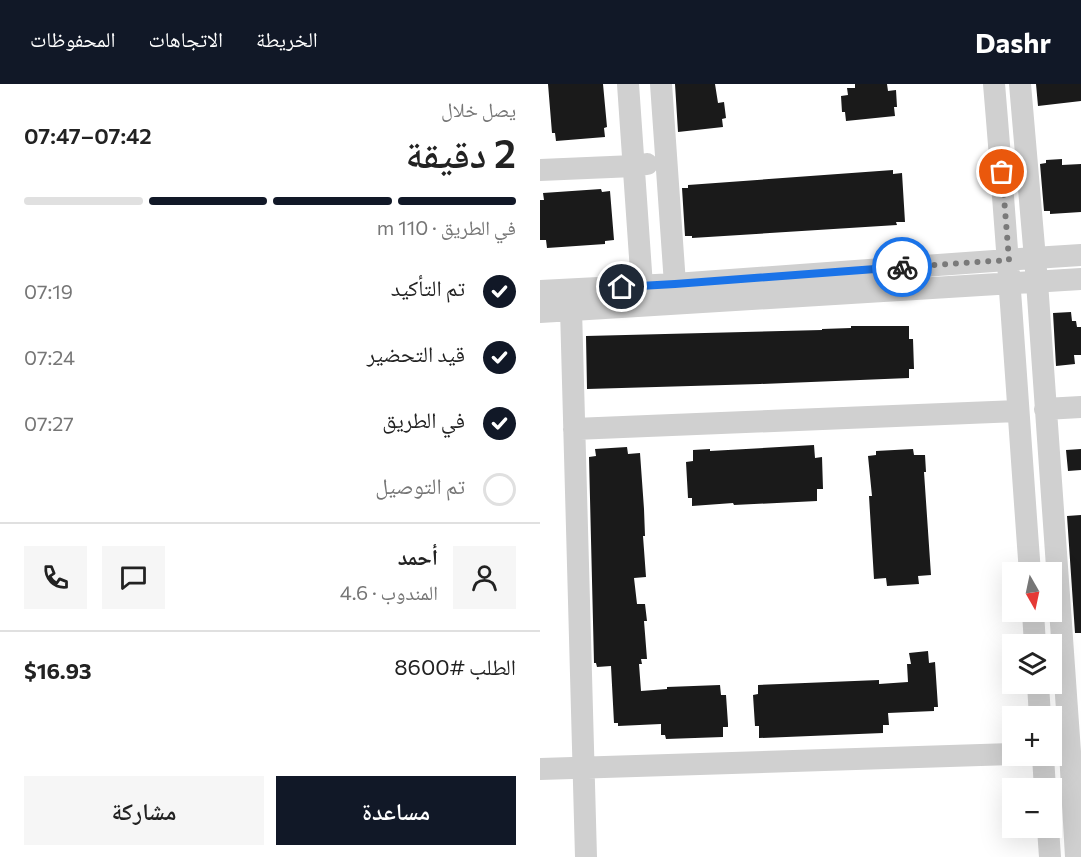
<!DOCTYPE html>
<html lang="ar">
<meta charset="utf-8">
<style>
body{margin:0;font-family:Commissioner,"Noto Naskh Arabic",sans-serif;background:#f6f6f6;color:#222;direction:rtl;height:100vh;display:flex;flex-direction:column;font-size:22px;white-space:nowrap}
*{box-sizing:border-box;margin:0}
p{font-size:20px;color:#767676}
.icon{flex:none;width:33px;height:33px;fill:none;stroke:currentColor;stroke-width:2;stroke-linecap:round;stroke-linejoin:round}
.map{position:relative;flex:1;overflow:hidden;direction:ltr}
.panel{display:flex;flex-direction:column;background:#fff;width:540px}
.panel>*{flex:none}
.needle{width:39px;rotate:171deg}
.controls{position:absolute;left:462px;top:478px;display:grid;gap:12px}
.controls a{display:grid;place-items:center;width:60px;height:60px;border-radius:0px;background:#fff;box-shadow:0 6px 24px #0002;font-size:30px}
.pin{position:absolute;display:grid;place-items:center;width:51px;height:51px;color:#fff;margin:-26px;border:3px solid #fff;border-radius:50%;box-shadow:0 2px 6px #0007}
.courier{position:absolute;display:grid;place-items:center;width:60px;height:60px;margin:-30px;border:4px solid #1a73e8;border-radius:50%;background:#fff;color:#222;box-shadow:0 2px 8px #0007}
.summary em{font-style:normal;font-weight:600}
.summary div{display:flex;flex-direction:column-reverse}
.summary{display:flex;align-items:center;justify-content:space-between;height:102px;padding:0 24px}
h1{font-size:39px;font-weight:600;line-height:45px}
.bar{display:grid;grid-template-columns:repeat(4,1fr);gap:9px 6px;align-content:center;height:72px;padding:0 24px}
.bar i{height:8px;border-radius:4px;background:#e0e0e0}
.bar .current{background:#111827}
.bar p{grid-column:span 4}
.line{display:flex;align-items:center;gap:15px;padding:0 24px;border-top:2px solid #e0e0e0}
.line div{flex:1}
.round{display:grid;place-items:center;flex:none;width:63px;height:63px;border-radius:0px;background:#f6f6f6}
ol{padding:0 24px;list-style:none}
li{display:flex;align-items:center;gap:18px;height:66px}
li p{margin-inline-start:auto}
li .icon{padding:6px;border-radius:50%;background:#111827;color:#fff;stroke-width:4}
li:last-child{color:#767676}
li i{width:33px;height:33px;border:3px solid #e0e0e0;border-radius:50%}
.cta{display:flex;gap:12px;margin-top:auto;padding:12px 24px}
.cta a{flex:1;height:69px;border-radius:0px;background:#111827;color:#fff;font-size:24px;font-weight:600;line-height:69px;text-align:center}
.cta a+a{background:#f6f6f6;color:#222}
header{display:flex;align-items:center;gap:36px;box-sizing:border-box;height:84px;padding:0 30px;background:#111827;color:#fff}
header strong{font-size:28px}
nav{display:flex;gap:33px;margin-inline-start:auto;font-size:21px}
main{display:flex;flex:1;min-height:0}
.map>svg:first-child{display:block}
.building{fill:#1a1a1a}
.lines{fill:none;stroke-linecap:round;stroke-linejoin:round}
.minor{stroke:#d0d0d0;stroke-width:22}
.done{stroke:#7a7a7a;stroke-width:6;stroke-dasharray:0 10.8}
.route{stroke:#1a73e8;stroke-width:8}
</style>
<header>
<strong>Dashr</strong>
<nav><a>الخريطة</a><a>الاتجاهات</a><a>المحفوظات</a></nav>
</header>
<main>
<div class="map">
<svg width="541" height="773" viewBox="0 0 541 773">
<rect width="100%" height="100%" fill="#fff"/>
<path class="building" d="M 8,0 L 63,0 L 67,43 L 64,44 L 65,53 L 16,57 L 15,49 L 12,49 Z
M 135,0 L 175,0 L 178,19 L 184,18 L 186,34 L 182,35 L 183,43 L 138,48 Z
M 315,0 L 347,0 L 348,7 L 356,6 L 357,23 L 354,23 L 355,32 L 306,37 L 305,28 L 302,28 L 301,12 L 308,11 L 307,4 L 315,4 Z
M 496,0 L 541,0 L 541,17 L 498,22 Z
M 522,75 L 522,81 L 541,80 L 541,128 L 510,130 L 510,127 L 504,127 L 500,80 L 506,79 L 506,76 Z
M 353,86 L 353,90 L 362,89 L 365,138 L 356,138 L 357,141 L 152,154 L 152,152 L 145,152 L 142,104 L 148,104 L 148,101 Z
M 61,105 L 62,108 L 70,107 L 74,156 L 65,157 L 65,160 L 7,164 L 6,156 L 0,156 L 0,116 L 4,116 L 3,109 Z
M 531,228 L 532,237 L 536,237 L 537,243 L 541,243 L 541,271 L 534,271 L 535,280 L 516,282 L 513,229 Z
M 311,242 L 369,242 L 369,255 L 373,255 L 374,285 L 369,285 L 369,294 L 220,300 L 47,305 L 46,252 L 282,246 L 282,245 L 311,244 Z
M 274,361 L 275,374 L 282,373 L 283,405 L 277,405 L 277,417 L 194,421 L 193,419 L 152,422 L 152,414 L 148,414 L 146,378 L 153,377 L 153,366 L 170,365 L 170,367 Z
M 87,363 L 88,370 L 100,369 L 104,425 L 105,452 L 103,452 L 106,493 L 94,494 L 97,520 L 105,520 L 107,537 L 104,537 L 107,575 L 101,575 L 102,580 L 99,580 L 101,607 L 127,605 L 127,603 L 180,601 L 181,611 L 186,611 L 188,640 L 188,643 L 183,643 L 183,653 L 126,655 L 125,651 L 121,651 L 121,640 L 78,642 L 78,639 L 74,639 L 71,582 L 57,583 L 56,579 L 54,579 L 49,373 L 56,372 L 55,365 Z
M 373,365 L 374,371 L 385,371 L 386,388 L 384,388 L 391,491 L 378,492 L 379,500 L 347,502 L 346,494 L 334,495 L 329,412 L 332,412 L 328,372 L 336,371 L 336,367 Z
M 541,365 L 541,386 L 528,387 L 526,366 Z
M 541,431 L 541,549 L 535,549 L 527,432 Z
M 388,567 L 389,579 L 395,578 L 398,623 L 394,623 L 394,627 L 348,629 L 349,641 L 343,641 L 343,649 L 219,654 L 219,642 L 215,642 L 213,611 L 218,610 L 218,601 L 339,596 L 339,600 L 368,598 L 367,580 L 371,580 L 369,569 Z"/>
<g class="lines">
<path class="minor" d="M 88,0 L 102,202
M 121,0 L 135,200
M 454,0 C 468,163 478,326 490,489
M 480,0 L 497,198 L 530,668 L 536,773
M 0,86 L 94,82 L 107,80
M 0,207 L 135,200 L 494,174 L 541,171
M 31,225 L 46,773
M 0,228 L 541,195
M 505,325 L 541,323
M 34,345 L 478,327
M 493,528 L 495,561
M 498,600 L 500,633
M 503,672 L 505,705
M 0,685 L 472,670
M 508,744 L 510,773"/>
</g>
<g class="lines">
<path class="done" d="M 362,183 L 469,176 L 462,88"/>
<path class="route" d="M 82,203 L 135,200 L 362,183"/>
</g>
</svg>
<div class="controls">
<a><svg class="needle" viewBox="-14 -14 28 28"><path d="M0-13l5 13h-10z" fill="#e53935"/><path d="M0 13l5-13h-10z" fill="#767676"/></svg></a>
<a><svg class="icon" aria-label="layers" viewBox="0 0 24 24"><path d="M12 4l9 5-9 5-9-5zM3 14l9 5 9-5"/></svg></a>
<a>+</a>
<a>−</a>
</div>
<div class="pin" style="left:462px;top:88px;background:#ea580c"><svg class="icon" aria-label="bag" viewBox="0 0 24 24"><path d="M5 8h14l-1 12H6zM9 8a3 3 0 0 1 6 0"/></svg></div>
<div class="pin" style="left:82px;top:203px;background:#1f2937"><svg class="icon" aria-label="home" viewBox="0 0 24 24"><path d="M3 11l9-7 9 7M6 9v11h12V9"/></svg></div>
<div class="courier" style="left:362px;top:183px"><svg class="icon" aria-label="bike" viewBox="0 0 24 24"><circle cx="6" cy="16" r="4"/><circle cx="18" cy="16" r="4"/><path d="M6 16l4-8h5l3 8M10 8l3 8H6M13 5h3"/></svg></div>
</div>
<section class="panel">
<div class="summary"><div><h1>2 دقيقة</h1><p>يصل خلال</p></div><em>07:42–07:47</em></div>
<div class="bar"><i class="current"></i><i class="current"></i><i class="current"></i><i></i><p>في الطريق · 110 m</p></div>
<ol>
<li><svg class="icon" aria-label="check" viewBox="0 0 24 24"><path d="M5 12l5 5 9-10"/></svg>تم التأكيد<p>07:19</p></li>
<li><svg class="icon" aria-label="check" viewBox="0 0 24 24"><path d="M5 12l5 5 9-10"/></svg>قيد التحضير<p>07:24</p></li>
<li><svg class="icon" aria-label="check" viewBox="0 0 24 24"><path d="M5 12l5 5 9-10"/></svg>في الطريق<p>07:27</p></li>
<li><i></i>تم التوصيل</li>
</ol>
<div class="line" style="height:108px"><a class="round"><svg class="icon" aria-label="person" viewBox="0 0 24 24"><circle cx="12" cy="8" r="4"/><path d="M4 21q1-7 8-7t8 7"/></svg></a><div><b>أحمد</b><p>المندوب · 4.6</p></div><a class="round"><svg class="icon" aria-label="chat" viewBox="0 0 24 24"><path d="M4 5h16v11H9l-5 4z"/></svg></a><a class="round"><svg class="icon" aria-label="phone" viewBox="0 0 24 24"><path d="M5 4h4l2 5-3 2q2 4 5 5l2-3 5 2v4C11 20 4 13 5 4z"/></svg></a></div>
<div class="line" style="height:78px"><div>الطلب #8600</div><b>$16.93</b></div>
<div class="cta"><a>مساعدة</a><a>مشاركة</a></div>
</section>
</main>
